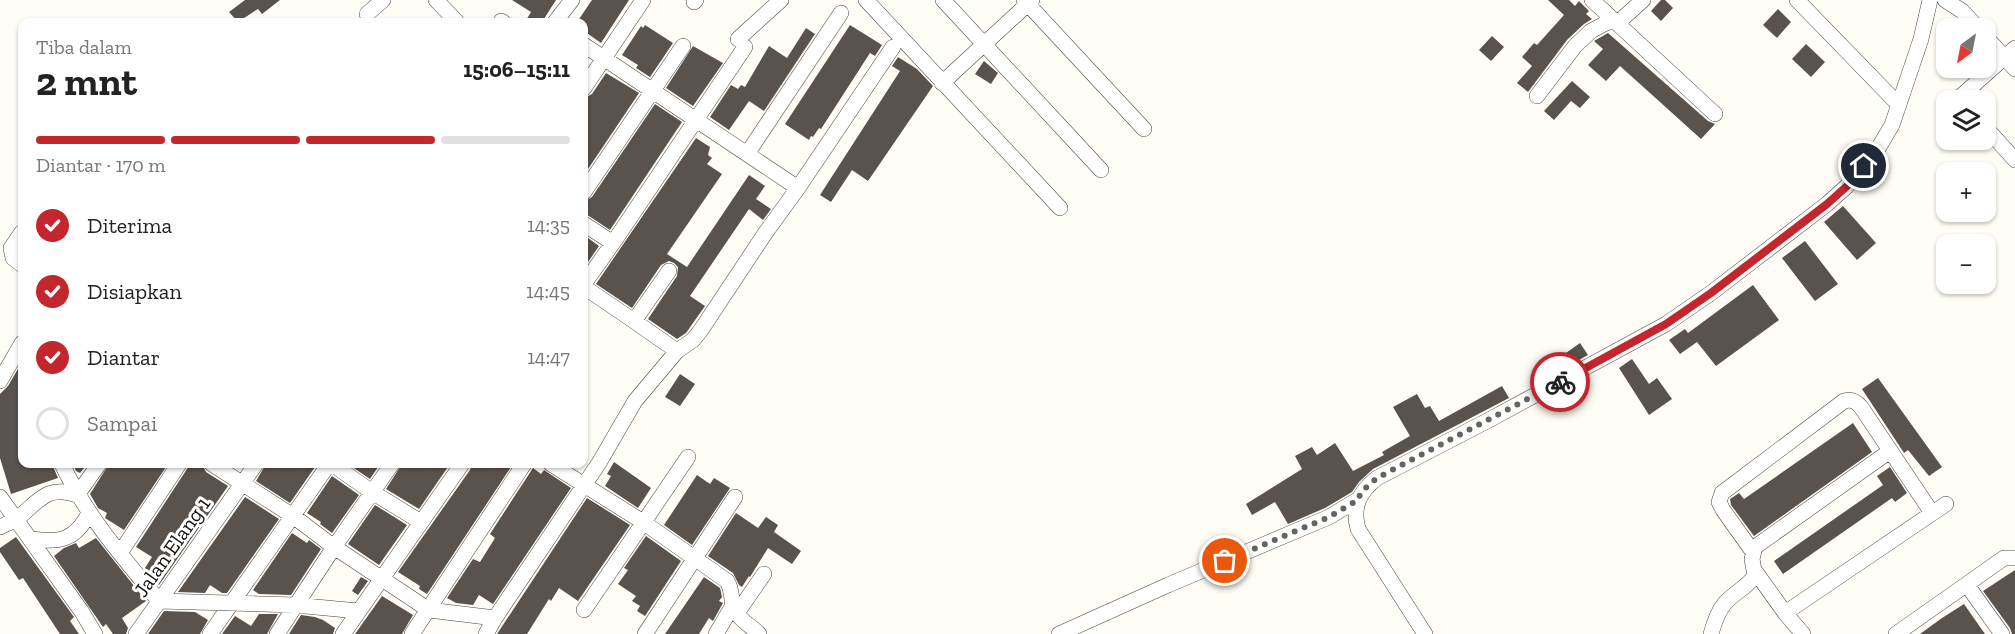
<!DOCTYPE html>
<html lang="id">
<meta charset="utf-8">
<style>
body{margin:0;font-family:"Zilla Slab",serif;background:#f2f2f2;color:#222;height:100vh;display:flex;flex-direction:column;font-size:22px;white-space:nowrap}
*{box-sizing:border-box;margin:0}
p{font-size:20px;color:#767676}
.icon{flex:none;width:33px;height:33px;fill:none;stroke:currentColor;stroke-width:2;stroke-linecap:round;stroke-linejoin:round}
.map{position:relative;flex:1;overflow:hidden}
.side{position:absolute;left:18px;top:18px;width:570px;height:450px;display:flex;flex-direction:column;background:#fff;border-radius:12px;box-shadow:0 2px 4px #0004}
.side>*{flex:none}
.needle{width:39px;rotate:212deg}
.controls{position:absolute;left:1936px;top:18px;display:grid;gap:12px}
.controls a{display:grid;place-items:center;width:60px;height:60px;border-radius:12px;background:#fff;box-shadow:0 2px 4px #0004;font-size:30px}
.pin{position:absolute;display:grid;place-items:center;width:51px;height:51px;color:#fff;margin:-26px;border:3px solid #fff;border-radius:50%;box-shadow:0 2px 6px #0007}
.courier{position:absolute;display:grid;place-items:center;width:60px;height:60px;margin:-30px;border:4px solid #c4262e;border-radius:50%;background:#fff;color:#222;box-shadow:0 2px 8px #0007}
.overview em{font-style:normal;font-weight:700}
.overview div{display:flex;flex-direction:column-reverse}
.overview{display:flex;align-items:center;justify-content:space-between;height:102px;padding:0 18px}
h1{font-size:39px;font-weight:700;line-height:45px}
.bar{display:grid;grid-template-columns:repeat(4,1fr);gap:9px 6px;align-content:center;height:72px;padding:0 18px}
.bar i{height:8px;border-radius:4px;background:#e0e0e0}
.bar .active{background:#c4262e}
.bar p{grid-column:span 4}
ol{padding:0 18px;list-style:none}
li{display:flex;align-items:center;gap:18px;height:66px}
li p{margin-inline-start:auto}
li .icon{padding:6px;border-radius:50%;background:#c4262e;color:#fff;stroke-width:4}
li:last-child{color:#767676}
li i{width:33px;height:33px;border:3px solid #e0e0e0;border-radius:50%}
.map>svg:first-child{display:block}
.building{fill:#5a524d}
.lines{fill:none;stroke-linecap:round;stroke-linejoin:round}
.minor-casing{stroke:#444;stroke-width:16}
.minor{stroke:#fff;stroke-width:15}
.done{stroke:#646461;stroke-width:6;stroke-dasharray:0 10.8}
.route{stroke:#c4262e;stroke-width:8}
.labels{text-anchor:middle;stroke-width:6;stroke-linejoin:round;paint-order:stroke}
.street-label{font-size:21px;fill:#111;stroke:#fff}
</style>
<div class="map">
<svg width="2015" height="634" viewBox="0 0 2015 634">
<rect width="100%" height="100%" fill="#fffdf5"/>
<path class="building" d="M 245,0 L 280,0 L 262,14 L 258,9 L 238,22 L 229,12 Z
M 512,0 L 556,0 L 542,22 L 525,22 L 531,12 Z
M 592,0 L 629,0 L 601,43 L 584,31 L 584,22 L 577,22 Z
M 1548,0 L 1569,0 L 1575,6 L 1579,1 L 1589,11 L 1586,14 L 1592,19 L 1584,24 L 1567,40 L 1528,92 L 1517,83 L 1532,66 L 1522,57 L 1534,43 L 1537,45 L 1564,15 Z
M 1661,0 L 1665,0 L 1673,8 L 1661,21 L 1651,11 Z
M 1778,9 L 1791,22 L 1777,38 L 1763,25 Z
M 645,25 L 673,43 L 650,77 L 636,68 L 638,65 L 622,55 L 641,26 L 643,28 Z
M 850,25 L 882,45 L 875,56 L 870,53 L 821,129 L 819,128 L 813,137 L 811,136 L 809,140 L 785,124 Z
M 806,28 L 815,34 L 764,111 L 749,101 L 729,130 L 710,117 L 731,85 L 738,89 L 741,85 L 745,87 L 769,46 L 787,58 Z
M 1608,33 L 1708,121 L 1715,124 L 1701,139 L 1620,66 L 1606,81 L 1588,65 L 1603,49 L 1594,41 Z
M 1492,36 L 1504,47 L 1491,61 L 1479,50 Z
M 1806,44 L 1825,62 L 1811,77 L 1792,59 Z
M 693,46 L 723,63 L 693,106 L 666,88 Z
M 898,57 L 917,69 L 933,86 L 868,181 L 852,170 L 831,202 L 820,195 L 900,71 L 892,66 Z
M 984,61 L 998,73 L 991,84 L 975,74 Z
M 606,73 L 639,93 L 584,175 L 584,98 L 592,94 Z
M 1572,81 L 1590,97 L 1580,108 L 1571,101 L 1554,120 L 1544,111 Z
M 655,104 L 682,122 L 610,230 L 589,216 L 584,214 L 584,202 L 592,197 Z
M 696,138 L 710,147 L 708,155 L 712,158 L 707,164 L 722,174 L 667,254 L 687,267 L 749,175 L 765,186 L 756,199 L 771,209 L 763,220 L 749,209 L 690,296 L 705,306 L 686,333 L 677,339 L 648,319 L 677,276 L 678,267 L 674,263 L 669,261 L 661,265 L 632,308 L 596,284 Z
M 1843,206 L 1876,243 L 1857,260 L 1824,222 Z
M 584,235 L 599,246 L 584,268 Z
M 1805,241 L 1838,284 L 1815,301 L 1782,258 Z
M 1753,285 L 1779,320 L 1716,366 L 1697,342 L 1680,354 L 1669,340 L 1685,329 L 1688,333 Z
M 1580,343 L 1588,355 L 1566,367 L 1559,358 Z
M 1632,359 L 1649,384 L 1657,378 L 1672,399 L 1649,415 L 1619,368 Z
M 22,362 L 22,464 L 52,464 L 58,478 L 11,494 L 0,458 L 0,394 L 8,386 Z
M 680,374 L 695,384 L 680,406 L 665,397 Z
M 1878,378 L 1942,467 L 1929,476 L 1908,450 L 1904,453 L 1862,389 Z
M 1502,386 L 1509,398 L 1373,469 L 1359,482 L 1352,492 L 1325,508 L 1288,524 L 1275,502 L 1252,515 L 1246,504 L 1302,469 L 1295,456 L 1312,447 L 1317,455 L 1335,443 L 1353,471 L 1384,455 L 1382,452 L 1410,436 L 1393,407 L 1417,394 L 1425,408 L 1430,406 L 1439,421 Z
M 1853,423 L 1872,452 L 1754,536 L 1731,505 L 1730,499 L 1739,493 L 1744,499 Z
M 614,462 L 651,488 L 638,508 L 605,486 L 611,476 L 607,474 Z
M 73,464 L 87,464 L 80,473 L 76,471 Z
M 109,464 L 168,464 L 124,530 L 105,518 L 107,513 L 98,508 L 90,494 Z
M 189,464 L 202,464 L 206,472 L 228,486 L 159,585 L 145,568 L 152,557 L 136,547 L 187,469 Z
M 266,464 L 317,464 L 290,503 L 256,481 Z
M 348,464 L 380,464 L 370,479 Z
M 402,464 L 450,464 L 419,509 L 386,489 Z
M 472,464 L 513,464 L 427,594 L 419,589 L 420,586 L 398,572 L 470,470 Z
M 1890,467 L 1907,493 L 1895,502 L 1892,498 L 1783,574 L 1774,561 L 1883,485 L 1877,476 Z
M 533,468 L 541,474 L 544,470 L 571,488 L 493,604 L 479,595 L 473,605 L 456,603 L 447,598 L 473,559 L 480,562 L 495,538 L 490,534 Z
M 697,475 L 710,484 L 714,478 L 730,488 L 692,545 L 664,525 Z
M 332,476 L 359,495 L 332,533 L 320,524 L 321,522 L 307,513 Z
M 245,497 L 279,519 L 227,593 L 222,593 L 210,585 L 205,593 L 178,592 Z
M 587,498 L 630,525 L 578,601 L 559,588 L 551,601 L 549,599 L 527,634 L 497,634 Z
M 375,505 L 407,525 L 379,565 L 348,544 Z
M 736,513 L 758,528 L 766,517 L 778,525 L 774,532 L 801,551 L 792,564 L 768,548 L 750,577 L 749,576 L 742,587 L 739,585 L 733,573 L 708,556 Z
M 292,533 L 307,543 L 309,540 L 321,549 L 291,595 L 259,594 L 253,590 Z
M 646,536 L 681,561 L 645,616 L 637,611 L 640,606 L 632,601 L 636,596 L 618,584 L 628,570 L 624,568 Z
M 16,537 L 74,617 L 70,621 L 79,634 L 60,634 L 23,578 L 19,580 L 0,552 L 0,548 Z
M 96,538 L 146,601 L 122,618 L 128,628 L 126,634 L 113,634 L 106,624 L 103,627 L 54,556 L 64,548 L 76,543 L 79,548 Z
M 2015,570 L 2015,634 L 2012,634 L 2010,628 L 1983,591 Z
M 361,577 L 368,581 L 358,595 L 352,591 Z
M 704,577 L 720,588 L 721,592 L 722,597 L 719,601 L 723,603 L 713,621 L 709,618 L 699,634 L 665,634 Z
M 382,596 L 413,615 L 402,634 L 355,634 Z
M 1964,604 L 1985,634 L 1920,634 L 1942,618 Z
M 164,611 L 195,612 L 208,620 L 200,634 L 148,634 Z
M 259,614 L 278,614 L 267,634 L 222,634 L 235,616 L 251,626 Z
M 301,615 L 315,617 L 323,620 L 335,628 L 333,634 L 289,634 Z"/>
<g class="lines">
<defs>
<path id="minor" d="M 436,0 L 457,22
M 866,0 L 1060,208
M 943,0 L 1101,170
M 1024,0 L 1144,129
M 1592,0 L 1715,114
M 1797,0 L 1899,105
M 1945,0 L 1962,11 L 1978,28
M 694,2 L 696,0
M 367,14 L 383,0
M 501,21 L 503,22
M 555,22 L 572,0
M 1986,37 L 2015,69
M 738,39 L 781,0
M 584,45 L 798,188 L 893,47
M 942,83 L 1032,0
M 584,88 L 643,0
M 1537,96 L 1575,46 L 1591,31 L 1606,23 L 1622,19 L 1643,0
M 1961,100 L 1959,98 L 2015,48
M 1986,128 L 2015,160
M 747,154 L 841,13
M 584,192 L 683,46
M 584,224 L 613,243
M 22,232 L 11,248 L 13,258 L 22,265
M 584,284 L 613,243 L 745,47
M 584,287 L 634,321 L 669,271
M 634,321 L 677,351
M 0,381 L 22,343
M 62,464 C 87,517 122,556 159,601 L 295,605 L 358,611
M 212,464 L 293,516 L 334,547 L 429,610 L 495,618 L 599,463 L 635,401 L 677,351 L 693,340 L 701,330 L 766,232 L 798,188
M 332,464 L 372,492 L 421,522
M 551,464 L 643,522 L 727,581 C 732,589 731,597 733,605 C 737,619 749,624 759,634
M 77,495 L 99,464
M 0,497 L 82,612 L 95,634
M 0,527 C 6,524 12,522 18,518 C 38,502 47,484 77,495
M 32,539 C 59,543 76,540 89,513
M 1753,552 L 1723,510 L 1719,502 L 1722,493 L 1844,401 C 1851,399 1856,401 1861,407 L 1932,513
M 120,553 L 179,464
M 1755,571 L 1785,613 L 1803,634
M 1967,585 L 2002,634
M 584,610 L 688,457
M 737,613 L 764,574
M 1785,613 L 1946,504
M 136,634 L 256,464
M 210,634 L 329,464
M 277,634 L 334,547 L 392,464
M 343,634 L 462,464
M 412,634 L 524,464
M 486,634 L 495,618
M 645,634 L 735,497
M 716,634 L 733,605
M 1059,634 L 1168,585 L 1329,517 L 1357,500
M 1425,634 L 1358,529 C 1352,507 1359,492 1377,478 L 1489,420 L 1666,324 L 1711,293 L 1827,204 L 1846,187 L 1864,166 L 1879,147 L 1892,125 L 1921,39 L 1930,0
M 1711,634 C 1714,623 1718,611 1725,603 C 1734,593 1747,587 1755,576 L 1752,559 L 1755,547 L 1890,451
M 1896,634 L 2004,558 L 2015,558"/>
</defs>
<use href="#minor" class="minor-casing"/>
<use href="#minor" class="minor"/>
</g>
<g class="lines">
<path class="done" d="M 1225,561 L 1329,517 L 1358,500 L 1361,492 L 1377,478 L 1560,382"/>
<path class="route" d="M 1560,382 L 1666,324 L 1711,293 L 1827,204 L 1846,187 L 1864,166"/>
</g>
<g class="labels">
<g class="street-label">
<text transform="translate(172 547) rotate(-55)" y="7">Jalan Elang 1</text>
</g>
</g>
</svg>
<div class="controls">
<a><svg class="needle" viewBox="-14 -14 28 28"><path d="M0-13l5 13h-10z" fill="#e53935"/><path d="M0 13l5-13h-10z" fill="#767676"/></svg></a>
<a><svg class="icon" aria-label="layers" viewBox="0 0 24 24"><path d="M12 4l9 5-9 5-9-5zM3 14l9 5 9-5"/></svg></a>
<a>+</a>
<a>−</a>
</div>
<div class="pin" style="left:1225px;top:561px;background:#ea580c"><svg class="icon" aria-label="bag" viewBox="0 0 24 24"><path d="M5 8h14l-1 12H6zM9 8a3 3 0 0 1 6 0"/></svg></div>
<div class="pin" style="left:1864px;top:166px;background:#1f2937"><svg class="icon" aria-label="home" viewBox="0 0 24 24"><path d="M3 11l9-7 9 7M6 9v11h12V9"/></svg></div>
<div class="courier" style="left:1560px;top:382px"><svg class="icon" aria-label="bike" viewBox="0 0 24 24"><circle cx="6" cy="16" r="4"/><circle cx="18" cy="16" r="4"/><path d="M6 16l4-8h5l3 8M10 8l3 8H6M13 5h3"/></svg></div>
<section class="side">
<div class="overview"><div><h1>2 mnt</h1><p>Tiba dalam</p></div><em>15:06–15:11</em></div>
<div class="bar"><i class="active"></i><i class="active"></i><i class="active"></i><i></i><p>Diantar · 170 m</p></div>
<ol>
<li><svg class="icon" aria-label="check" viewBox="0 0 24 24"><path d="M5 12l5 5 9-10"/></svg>Diterima<p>14:35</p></li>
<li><svg class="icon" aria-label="check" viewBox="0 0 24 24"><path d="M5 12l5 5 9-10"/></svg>Disiapkan<p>14:45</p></li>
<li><svg class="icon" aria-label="check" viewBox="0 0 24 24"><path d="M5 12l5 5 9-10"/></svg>Diantar<p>14:47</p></li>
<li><i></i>Sampai</li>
</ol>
</section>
</div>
